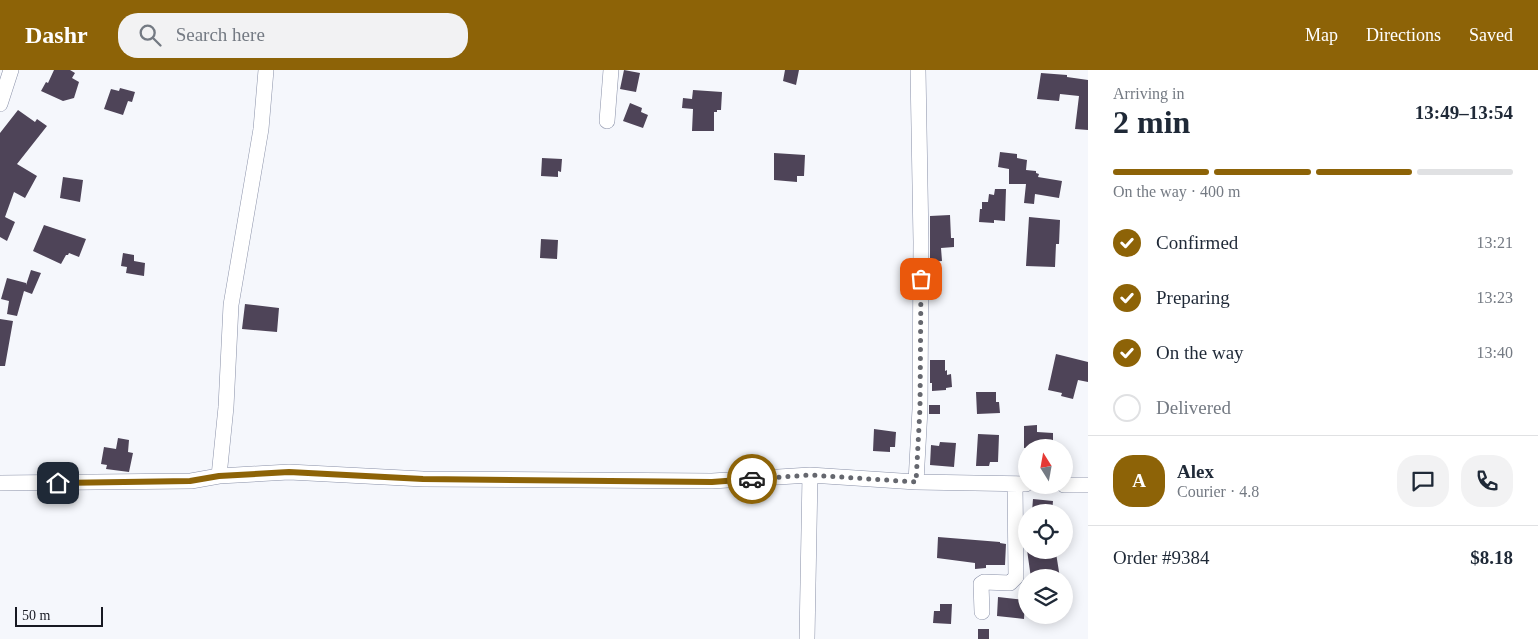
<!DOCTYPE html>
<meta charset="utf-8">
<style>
body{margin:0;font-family:"Times New Roman",serif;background:#f2f2f3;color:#1f2937;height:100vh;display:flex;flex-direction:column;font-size:19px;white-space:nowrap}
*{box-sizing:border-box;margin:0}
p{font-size:16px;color:#747a83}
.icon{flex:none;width:28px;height:28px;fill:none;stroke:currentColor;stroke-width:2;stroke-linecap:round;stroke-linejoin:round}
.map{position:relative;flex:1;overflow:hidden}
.sheet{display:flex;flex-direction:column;background:#fff;width:450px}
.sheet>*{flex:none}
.needle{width:32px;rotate:349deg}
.tools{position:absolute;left:1018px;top:369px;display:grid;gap:10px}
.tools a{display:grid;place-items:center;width:55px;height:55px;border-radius:50%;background:#fff;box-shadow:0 2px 12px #0003;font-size:25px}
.scale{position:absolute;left:15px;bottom:12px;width:88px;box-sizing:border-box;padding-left:5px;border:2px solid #171922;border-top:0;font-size:14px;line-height:18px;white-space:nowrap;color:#171922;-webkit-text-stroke:4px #f5f7fc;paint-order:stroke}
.pin{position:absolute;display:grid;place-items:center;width:42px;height:42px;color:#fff;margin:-21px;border-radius:10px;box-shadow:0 2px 8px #0006}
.courier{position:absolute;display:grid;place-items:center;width:50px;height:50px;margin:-25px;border:4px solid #8d6307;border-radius:50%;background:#fff;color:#222;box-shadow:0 1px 6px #0007}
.summary em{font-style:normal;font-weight:600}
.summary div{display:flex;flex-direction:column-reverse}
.summary{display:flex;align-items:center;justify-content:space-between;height:85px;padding:0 25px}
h1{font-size:32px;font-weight:600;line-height:38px}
.bar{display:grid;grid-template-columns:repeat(4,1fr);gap:8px 5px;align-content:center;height:60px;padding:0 25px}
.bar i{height:6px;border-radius:4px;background:#e0e1e3}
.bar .on{background:#8d6307}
.bar p{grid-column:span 4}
.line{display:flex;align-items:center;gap:12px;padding:0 25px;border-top:1px solid #e0e1e3}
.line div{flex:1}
.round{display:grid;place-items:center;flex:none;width:52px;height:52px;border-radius:20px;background:#f2f2f3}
ol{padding:0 25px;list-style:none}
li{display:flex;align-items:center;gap:15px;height:55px}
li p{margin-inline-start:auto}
li .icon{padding:5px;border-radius:50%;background:#8d6307;color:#fff;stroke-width:4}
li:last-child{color:#747a83}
li i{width:28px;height:28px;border:2px solid #e0e1e3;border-radius:50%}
header{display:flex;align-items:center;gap:30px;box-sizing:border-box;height:70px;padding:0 25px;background:#8d6307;color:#fff}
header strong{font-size:24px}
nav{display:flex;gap:28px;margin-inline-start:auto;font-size:18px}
.search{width:350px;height:45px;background:#f2f2f3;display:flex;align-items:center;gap:12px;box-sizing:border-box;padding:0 18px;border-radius:20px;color:#747a83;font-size:19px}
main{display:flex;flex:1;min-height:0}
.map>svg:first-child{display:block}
.building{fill:#4e4458}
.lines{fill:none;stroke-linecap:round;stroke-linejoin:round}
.minor-casing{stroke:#8a91a8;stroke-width:16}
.minor{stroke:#fff;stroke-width:15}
.done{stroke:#65676e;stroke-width:5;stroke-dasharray:0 9}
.route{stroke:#8d6307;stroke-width:6}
</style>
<header>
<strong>Dashr</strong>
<div class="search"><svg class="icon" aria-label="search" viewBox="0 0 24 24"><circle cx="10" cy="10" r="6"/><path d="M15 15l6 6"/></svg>Search here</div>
<nav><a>Map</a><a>Directions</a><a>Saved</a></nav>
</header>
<main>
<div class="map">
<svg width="1088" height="569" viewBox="0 0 1088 569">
<rect width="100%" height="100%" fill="#f5f7fc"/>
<path class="building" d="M 54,0 L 70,0 L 75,3 L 72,8 L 79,12 L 74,28 L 63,31 L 41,21 L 46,12 L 48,13 Z
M 624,0 L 640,3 L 636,22 L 620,19 Z
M 785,0 L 799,0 L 796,15 L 783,11 Z
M 1041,3 L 1067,5 L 1067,7 L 1088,10 L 1088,60 L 1075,59 L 1079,26 L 1060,24 L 1059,31 L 1037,29 Z
M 120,18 L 135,22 L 132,32 L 128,31 L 123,45 L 104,39 L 111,19 L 119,21 Z
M 693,20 L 722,22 L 721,40 L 717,40 L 717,42 L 714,42 L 714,61 L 692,61 L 693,39 L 682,38 L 683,28 L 692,29 Z
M 630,33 L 642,38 L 641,42 L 648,45 L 643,58 L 623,51 Z
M 18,40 L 35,52 L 37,49 L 47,56 L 17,94 L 37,106 L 25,128 L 14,122 L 5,147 L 15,152 L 7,171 L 0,167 L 0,63 Z
M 1000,82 L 1017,84 L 1017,88 L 1027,90 L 1026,100 L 1036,101 L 1036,103 L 1039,104 L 1038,107 L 1062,111 L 1059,128 L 1035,124 L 1034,134 L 1024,133 L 1026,114 L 1009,114 L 1009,99 L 998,97 Z
M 774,83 L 805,85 L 804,106 L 797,106 L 797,112 L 774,110 Z
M 542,88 L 562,89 L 561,102 L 558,101 L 558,107 L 541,106 Z
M 63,107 L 83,110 L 80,132 L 60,128 Z
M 995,119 L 1006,119 L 1005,151 L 994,150 L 994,153 L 979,152 L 980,139 L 982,139 L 982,132 L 988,132 L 989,124 L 994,125 Z
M 950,145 L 951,168 L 954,168 L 954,177 L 941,178 L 942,191 L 930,192 L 930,146 Z
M 1029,147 L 1060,150 L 1059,174 L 1056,174 L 1055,197 L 1026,196 Z
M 44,155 L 86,169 L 79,187 L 69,183 L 68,185 L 66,185 L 61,194 L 33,181 Z
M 541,169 L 558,170 L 557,189 L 540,188 Z
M 123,183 L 134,185 L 134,191 L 145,193 L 144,206 L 126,203 L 127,197 L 121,196 Z
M 31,200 L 41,203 L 32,224 L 24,221 L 17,246 L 7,244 L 9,231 L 1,229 L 7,208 L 26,213 L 26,215 Z
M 245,234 L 279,238 L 277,262 L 242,259 Z
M 0,249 L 13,251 L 5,296 L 0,296 Z
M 1056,284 L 1088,292 L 1088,312 L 1078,310 L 1073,329 L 1061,326 L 1062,323 L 1048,320 Z
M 930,290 L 945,290 L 945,301 L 947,300 L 947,305 L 951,304 L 952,317 L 946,318 L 946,320 L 932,321 L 932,313 L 930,313 Z
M 976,322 L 996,322 L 996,332 L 999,332 L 1000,343 L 977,344 Z
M 929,335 L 940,335 L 940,344 L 929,344 Z
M 1037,355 L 1037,362 L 1053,363 L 1053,378 L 1024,378 L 1024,356 Z
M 874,359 L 896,362 L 895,377 L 890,377 L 890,382 L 873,381 Z
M 978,364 L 999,365 L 998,392 L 990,392 L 989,396 L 976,396 Z
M 118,368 L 129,370 L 128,382 L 133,383 L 129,402 L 106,399 L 107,395 L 101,394 L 104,377 L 116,379 Z
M 940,372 L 956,373 L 954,397 L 930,395 L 931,375 L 939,376 Z
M 1033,429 L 1053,431 L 1052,442 L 1032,442 Z
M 938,467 L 1000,472 L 1000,473 L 1006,474 L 1005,495 L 986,495 L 986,498 L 975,499 L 975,493 L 937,488 Z
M 1027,480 L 1053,480 L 1053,484 L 1056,483 L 1060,508 L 1031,508 Z
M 998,527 L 1025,530 L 1024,549 L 997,546 Z
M 940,534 L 952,534 L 951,554 L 933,553 L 934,541 L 940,541 Z
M 978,559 L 989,559 L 989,569 L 978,569 Z"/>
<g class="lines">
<defs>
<path id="minor" d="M 0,34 L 11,0
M 607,51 L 611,0
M 219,406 L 226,337 L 231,235 L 261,59 L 266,0
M 916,412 L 920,339 L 921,172 L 918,0
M 0,413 L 191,411 L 219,406 L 289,402 L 423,409 L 712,411 L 810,405 L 916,412 L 1026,414
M 1064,415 L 1088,415
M 982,542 L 981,514 L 984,512 L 1010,513 L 1016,507 L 1015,414
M 807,569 L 810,405"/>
</defs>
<use href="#minor" class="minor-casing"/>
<use href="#minor" class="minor"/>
</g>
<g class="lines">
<path class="done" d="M 752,409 L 810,405 L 916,412 L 920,338 L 921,209"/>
<path class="route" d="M 58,413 L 190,411 L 219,406 L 289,402 L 423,409 L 712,412 L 752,409"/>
</g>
</svg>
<div class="tools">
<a><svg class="needle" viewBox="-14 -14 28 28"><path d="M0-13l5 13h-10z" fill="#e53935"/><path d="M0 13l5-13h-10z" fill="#747a83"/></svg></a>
<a><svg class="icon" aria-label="locate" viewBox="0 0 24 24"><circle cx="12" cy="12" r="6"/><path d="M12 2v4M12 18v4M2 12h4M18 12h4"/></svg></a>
<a><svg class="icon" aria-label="layers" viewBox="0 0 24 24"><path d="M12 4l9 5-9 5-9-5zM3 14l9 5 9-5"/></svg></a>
</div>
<div class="scale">50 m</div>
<div class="pin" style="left:921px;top:209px;background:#ea580c"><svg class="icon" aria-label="bag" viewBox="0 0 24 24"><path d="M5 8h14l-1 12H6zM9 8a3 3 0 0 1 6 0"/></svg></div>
<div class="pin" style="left:58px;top:413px;background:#1f2937"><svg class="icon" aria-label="home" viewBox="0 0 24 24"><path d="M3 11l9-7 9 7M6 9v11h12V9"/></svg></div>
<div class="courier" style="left:752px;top:409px"><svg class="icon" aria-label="car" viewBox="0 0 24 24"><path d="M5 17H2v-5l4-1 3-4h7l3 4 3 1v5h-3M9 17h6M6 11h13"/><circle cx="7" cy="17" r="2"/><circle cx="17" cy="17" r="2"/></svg></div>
</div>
<section class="sheet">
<div class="summary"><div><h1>2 min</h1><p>Arriving in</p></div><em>13:49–13:54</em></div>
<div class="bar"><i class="on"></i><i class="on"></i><i class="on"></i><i></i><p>On the way · 400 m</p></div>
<ol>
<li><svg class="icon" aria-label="check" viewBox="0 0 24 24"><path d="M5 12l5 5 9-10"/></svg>Confirmed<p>13:21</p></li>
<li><svg class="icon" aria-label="check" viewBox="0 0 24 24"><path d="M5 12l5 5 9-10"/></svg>Preparing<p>13:23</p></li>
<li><svg class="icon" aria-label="check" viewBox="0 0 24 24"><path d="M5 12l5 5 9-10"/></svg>On the way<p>13:40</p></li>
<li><i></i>Delivered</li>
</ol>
<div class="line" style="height:90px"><b class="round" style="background:#8d6307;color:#fff">A</b><div><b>Alex</b><p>Courier · 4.8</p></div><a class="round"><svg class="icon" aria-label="chat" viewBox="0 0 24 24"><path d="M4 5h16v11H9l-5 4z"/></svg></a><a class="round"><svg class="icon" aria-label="phone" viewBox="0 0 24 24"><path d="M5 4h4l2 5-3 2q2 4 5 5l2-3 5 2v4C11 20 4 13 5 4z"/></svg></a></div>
<div class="line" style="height:65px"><div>Order #9384</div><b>$8.18</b></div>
</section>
</main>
